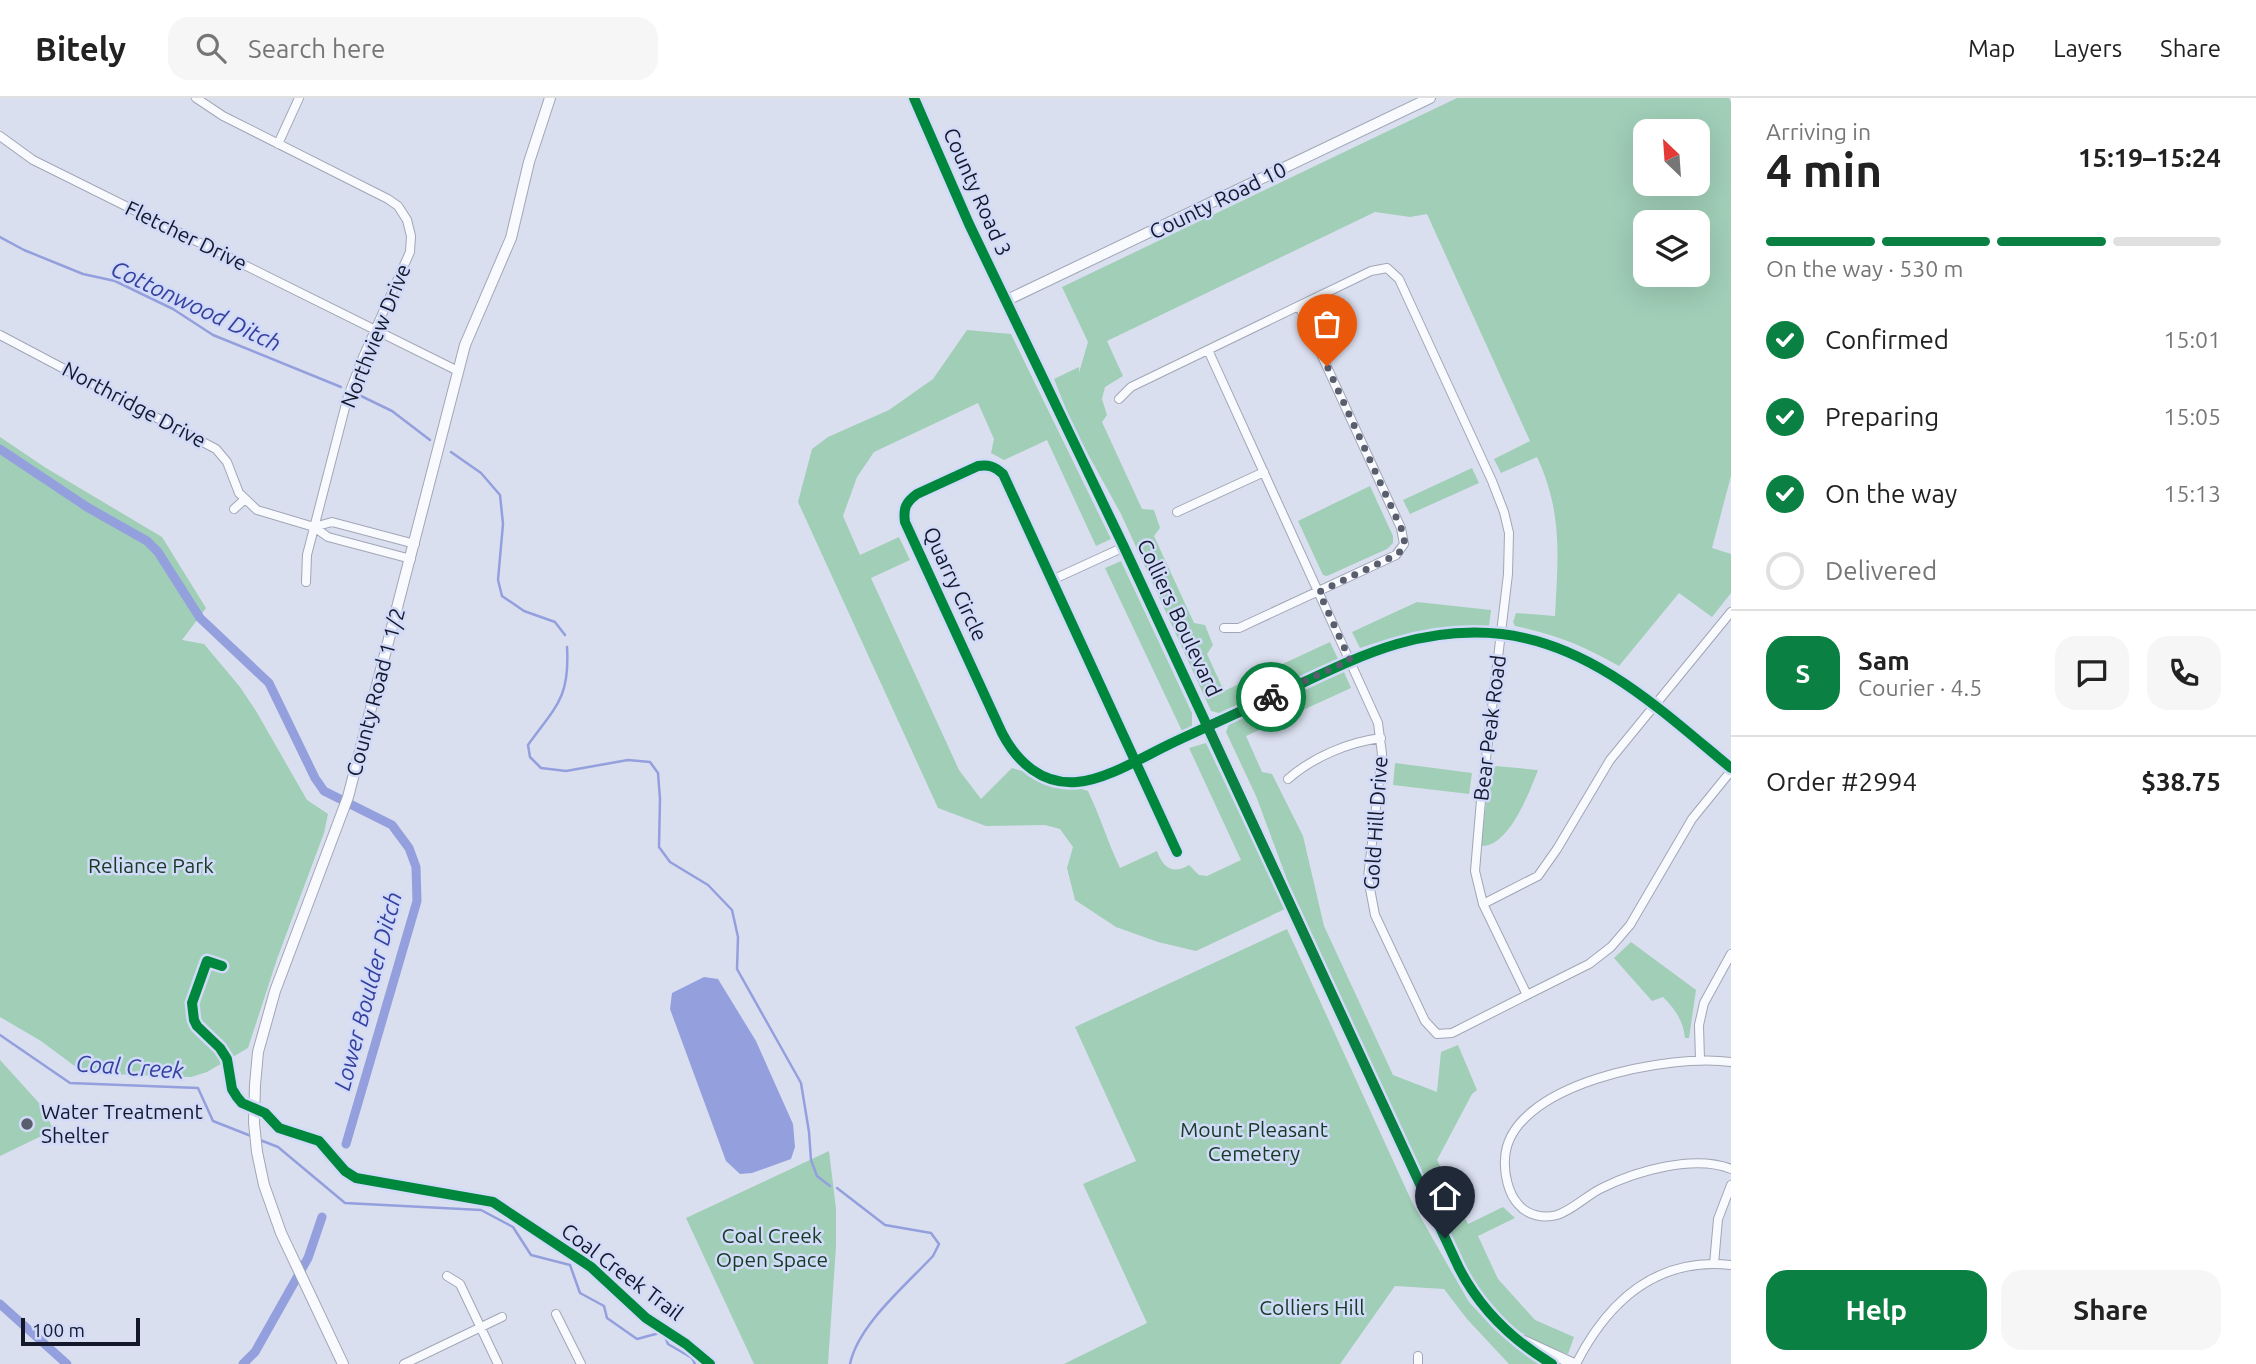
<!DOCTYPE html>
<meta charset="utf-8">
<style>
body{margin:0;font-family:Ubuntu,sans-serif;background:#f6f6f6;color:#222;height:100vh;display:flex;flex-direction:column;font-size:26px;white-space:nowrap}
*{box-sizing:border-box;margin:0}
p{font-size:23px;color:#767676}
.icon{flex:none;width:38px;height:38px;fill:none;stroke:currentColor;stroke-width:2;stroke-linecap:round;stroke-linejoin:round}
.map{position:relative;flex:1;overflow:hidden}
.details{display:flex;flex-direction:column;background:#fff;width:525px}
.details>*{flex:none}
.needle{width:46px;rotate:335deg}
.controls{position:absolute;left:1633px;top:21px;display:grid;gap:14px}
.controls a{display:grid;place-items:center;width:77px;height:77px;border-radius:14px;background:#fff;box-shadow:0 7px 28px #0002;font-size:35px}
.scale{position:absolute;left:21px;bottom:18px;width:119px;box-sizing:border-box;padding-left:7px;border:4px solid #14182a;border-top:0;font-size:19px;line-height:24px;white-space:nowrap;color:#14182a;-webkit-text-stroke:5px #d1daf8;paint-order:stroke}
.pin{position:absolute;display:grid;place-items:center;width:60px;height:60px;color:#fff;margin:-72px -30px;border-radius:50% 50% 50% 0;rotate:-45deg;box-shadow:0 0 7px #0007}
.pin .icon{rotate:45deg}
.courier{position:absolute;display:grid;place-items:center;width:70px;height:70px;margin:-35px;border:5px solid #0b8043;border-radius:50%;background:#fff;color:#222;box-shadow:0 2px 9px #0007}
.head em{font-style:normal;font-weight:700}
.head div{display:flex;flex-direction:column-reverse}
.head{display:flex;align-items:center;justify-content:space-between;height:119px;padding:0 35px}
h1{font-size:46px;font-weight:700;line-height:52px}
.bar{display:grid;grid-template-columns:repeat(4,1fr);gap:10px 7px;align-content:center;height:84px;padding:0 35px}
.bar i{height:9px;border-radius:5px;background:#e0e0e0}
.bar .current{background:#0b8043}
.bar p{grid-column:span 4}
.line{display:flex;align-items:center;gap:18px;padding:0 35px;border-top:2px solid #e0e0e0}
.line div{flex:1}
.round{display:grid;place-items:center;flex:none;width:74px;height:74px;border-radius:21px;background:#f6f6f6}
ol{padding:0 35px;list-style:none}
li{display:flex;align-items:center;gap:21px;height:77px}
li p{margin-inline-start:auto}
li .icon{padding:7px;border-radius:50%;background:#0b8043;color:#fff;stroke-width:4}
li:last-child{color:#767676}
li i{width:38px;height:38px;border:4px solid #e0e0e0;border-radius:50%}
.button{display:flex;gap:14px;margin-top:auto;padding:14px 35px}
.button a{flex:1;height:80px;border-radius:21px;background:#0b8043;color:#fff;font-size:28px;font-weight:700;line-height:80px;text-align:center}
.button a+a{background:#f6f6f6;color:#222}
header{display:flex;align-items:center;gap:42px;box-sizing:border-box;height:98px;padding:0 35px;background:#fff;border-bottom:2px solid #e0e0e0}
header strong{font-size:33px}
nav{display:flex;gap:38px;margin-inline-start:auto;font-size:24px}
.search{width:490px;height:63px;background:#f6f6f6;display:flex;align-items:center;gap:18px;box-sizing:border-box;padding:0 24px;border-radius:21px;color:#767676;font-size:26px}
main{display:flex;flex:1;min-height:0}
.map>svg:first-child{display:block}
.green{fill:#a0ceb7;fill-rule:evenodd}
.water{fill:#93a0dd}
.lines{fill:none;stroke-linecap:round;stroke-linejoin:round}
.stream{stroke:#93a0dd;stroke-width:2.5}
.canal{stroke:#93a0dd;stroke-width:9}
.street-casing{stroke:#a1a6b5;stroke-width:10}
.secondary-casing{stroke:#a1a6b5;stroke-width:12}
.street{stroke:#f9fafd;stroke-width:8}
.secondary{stroke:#f9fafd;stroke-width:10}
.cycleway-casing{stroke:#d1daf8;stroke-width:15}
.cycleway{stroke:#00873e;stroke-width:10}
.done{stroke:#595e6f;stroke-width:7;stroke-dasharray:0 12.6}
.route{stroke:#0b8043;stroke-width:9}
.poi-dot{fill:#595e6f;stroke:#d1daf8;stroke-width:2.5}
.labels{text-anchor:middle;stroke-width:5;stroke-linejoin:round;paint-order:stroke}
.street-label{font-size:21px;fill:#14182a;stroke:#d1daf8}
.park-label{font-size:21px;fill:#153a22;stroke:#d1daf8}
.poi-label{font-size:21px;fill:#14182a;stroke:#d1daf8;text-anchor:start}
.water-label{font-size:23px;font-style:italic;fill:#36419f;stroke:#d1daf8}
</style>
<header>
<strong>Bitely</strong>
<div class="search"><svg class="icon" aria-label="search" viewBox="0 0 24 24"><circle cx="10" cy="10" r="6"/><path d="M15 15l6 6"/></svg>Search here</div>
<nav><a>Map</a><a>Layers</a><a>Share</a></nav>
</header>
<main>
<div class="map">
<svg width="1731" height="1266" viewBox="0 0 1731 1266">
<rect width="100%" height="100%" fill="#dadfef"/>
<path class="green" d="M 1457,0 L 1729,0 L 1731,4 L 1731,378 L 1712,450 L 1731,456 L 1731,495 L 1712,519 L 1679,495 L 1619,568 C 1584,548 1555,536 1515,528 L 1513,524 L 1516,515 L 1555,518 C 1558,459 1563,415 1537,359 L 1501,375 L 1494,361 L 1530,343 L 1427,116 L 1410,119 L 1375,114 L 1107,243 L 1123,278 L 1105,289 L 1102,301 L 1107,317 L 1102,324 L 1142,411 L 1154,412 L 1160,430 L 1154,438 L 1194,525 L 1205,527 L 1213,547 L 1207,556 L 1224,593 L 1330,544 L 1338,561 L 1219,615 L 1211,613 L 1121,416 L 1073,329 L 1054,281 L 1079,269 L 1079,275 L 1088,244 L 1062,189 ZM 1645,33 L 1698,33 L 1698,86 L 1645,86 ZM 1645,124 L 1698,124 L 1698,177 L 1645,177 Z
M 967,232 L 1011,236 L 1111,441 L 1096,448 L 1047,342 L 1004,362 L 991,355 L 994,341 L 978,305 L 874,354 L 857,379 L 843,418 L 860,457 L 899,439 L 910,462 L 871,480 L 959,672 L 981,701 L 1012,670 L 1088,693 C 1100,718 1108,745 1120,770 L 1157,753 C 1163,770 1173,777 1189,767 L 1199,777 L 1207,778 L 1241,762 L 1189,650 L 1206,645 L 1285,811 L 1196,853 L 1158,844 L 1116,829 L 1075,802 L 1067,770 L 1073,749 L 1060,731 L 1045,727 L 986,728 L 938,710 L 798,404 L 812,351 L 828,339 L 889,312 L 933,281 Z
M 0,339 L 46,370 L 162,439 L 206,510 L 182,542 L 204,546 L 240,589 L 256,613 L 307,702 L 328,716 L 324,735 L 277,861 L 248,950 L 207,974 L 191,979 L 84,975 L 41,943 L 0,919 Z
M 1472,370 L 1479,385 L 1410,416 L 1403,402 Z
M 1370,388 L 1393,438 L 1393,445 L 1387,451 L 1327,478 L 1323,477 L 1298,423 Z
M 1121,463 L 1192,615 L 1192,628 L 1182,633 L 1105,470 Z
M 1417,504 L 1491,512 L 1489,528 C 1443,528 1403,535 1360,550 L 1352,534 Z
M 1344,574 L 1351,590 L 1246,638 L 1262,674 L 1272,676 L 1303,738 L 1324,828 L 1393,977 L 1437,994 L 1441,954 L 1458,947 L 1477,992 L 1472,996 L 1437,1062 L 1468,1126 L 1503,1109 L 1515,1120 L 1478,1138 L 1498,1181 L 1535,1222 L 1574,1239 L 1568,1256 C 1518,1237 1501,1226 1471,1181 L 1288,784 L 1256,698 L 1226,634 L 1229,626 Z
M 1395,665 L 1472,675 L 1469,696 L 1393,687 Z
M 1496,668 L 1538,672 C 1529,695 1509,749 1481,748 L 1490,674 Z
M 1287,831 L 1412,1104 L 1450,1171 L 1469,1204 L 1495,1232 L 1543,1266 L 1509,1266 L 1467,1221 L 1444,1191 L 1395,1188 L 1340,1266 L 1064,1266 L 1147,1225 L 1083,1086 L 1136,1063 L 1075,929 Z
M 1631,844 L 1696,892 L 1689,940 L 1685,940 C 1683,922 1675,911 1663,899 L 1652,903 L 1614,860 Z
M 0,962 L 40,1006 L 54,1032 L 0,1058 Z
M 829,1053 L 836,1111 L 836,1148 L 828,1266 L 754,1266 L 686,1120 Z"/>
<path class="water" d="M 704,879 L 718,881 L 756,943 L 793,1026 L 795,1049 L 791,1061 L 752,1075 L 740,1076 L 726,1063 L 670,911 L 672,895 Z"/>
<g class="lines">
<path class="stream" d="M 0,139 L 24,152 L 83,176 L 115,183 L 173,211 L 213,237 L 341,289
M 361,298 L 392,313 L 430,342
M 451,354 L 481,375 L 500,397 L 503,426 L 498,482 L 502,498 L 524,513 L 555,524 L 565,537
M 567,549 C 570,600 556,608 528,647 L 530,659 L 541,670 L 566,673 L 628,662 L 650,664 L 658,675 L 660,701 L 659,749 L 670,764 L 708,787 L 732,812 L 738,839 L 737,871 L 801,985 L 809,1034 L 811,1062 L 817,1078 L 830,1088
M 0,937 L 70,985 L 198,990 L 213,1023 L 251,1038
M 260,1042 L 278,1049 L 345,1105 L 481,1112 L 513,1129 L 531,1157 L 570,1167 L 580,1195 L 604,1208 L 607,1220 L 637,1241 L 663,1234 L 668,1246 L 692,1260 L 695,1266
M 837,1090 L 885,1127 L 931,1135 L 939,1146 L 933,1158 C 906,1187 858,1227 850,1266"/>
<path class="canal" d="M 0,351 L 87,409 L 147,443 L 158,454 L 200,520 L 269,585 L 315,680 L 324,693 L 392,727 L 409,750 L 416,769 L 417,803 L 346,1046
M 0,1206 L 67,1266
M 243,1266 L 255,1254 L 308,1160 L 322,1119"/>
<defs>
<path id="street" d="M 196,0 L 223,18 L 388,101 L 398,108 L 407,122 L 411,138 L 410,154 L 363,259 L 348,298 L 307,457 L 306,484
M 0,38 L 33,62 L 458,273
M 278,46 L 299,0
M 0,237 L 216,351 L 227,364 L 239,395 L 257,412 L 314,429 L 328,439 L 411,461
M 1208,252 L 1378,625 L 1382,656 L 1368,780 L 1375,817 L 1425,923 L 1437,936 L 1452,935 L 1527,897 L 1589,866 L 1611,849 L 1630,827 L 1692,721 L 1731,673
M 1119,301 L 1131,289 L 1371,173 L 1387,170 L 1399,181 L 1492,383 L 1504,414 L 1509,435 L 1508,476 L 1481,702 L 1475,773 L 1483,806 L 1527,897
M 234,411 L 244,402
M 1177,414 L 1264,374
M 314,429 L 332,424 L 415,446
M 1052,482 L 1124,449
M 1224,530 L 1239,530 L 1396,457 L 1404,446 L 1401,430 L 1299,208
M 1288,681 C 1313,659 1349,644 1381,640
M 1177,754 L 1003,376 C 995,369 989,366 978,368 L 917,396 C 906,404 903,410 905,424 L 1002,635 C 1017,664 1042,687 1077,684 C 1106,682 1143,659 1170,646 C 1208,628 1247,611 1285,593 C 1358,559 1418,527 1502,536 C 1594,547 1663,614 1731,670
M 1483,806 L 1538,778 L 1557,751 L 1610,662 L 1731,514
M 1700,962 L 1699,927 L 1704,905 L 1731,856
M 1731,964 C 1672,955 1508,985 1505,1061 C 1504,1075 1508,1095 1518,1106 C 1527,1117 1543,1121 1557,1117 C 1573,1112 1587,1097 1602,1090 C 1636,1073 1695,1056 1731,1071
M 1714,1166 L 1718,1121 L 1731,1087
M 447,1178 L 460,1186 L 498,1266
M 556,1216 L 581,1266
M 1418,1258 L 1418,1266
M 404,1266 L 502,1219
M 1576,1266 C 1608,1203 1656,1159 1731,1167"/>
<path id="secondary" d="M 914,0 L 969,126 L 1124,449 L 1459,1170 C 1480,1211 1512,1242 1552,1266
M 1005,203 L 1430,0
M 1524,1243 L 1574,1266
M 343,1266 L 281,1135 L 264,1087 L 257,1054 L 254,1025 L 255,987 L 258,954 L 275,893 L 348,699 L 465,247 L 511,140 L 529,64 L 550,0"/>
</defs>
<use href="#street" class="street-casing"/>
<use href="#secondary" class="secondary-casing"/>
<use href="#street" class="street"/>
<use href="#secondary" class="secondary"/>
<defs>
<path id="cycleway" d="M 914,0 L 969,126 L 1124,449 L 1459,1170 C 1480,1211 1512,1242 1552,1266
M 1177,754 L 1003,376 C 995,369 989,366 978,368 L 917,396 C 906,404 903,410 905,424 L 1002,635 C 1017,664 1042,687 1077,684 C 1106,682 1143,659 1170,646 C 1208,628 1247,611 1285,593 C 1358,559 1418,527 1502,536 C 1594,547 1663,614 1731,670
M 222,868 L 207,863 L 192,905 L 194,922 L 197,928 L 220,950 L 227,961 L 232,991 L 237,999 L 242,1005 L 265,1015 L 279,1030 L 319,1043 L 345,1073 L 356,1080 L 493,1104 L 591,1169 L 646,1220 L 686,1246 L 710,1266"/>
</defs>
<use href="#cycleway" class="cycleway-casing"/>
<use href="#cycleway" class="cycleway"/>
</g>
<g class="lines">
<path class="done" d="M 1271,599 L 1350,562 L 1319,494 L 1396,457 C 1406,450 1406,441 1401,430 L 1327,268"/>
<path class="route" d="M 1271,599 L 1208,628 L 1445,1140"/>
</g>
<circle class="poi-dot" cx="27" cy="1026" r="7"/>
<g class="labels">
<g class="street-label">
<text transform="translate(977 94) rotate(66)" y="7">County Road 3</text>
<text transform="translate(1218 103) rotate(-26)" y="7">County Road 10</text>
<text transform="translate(186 138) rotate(26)" y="7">Fletcher Drive</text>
<text transform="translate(376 238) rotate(-68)" y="7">Northview Drive</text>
<text transform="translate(134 307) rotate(28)" y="7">Northridge Drive</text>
<text transform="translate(955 486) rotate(65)" y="7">Quarry Circle</text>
<text transform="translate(1179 520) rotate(65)" y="7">Colliers Boulevard</text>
<text transform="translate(376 594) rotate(-75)" y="7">County Road 1 1/2</text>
<text transform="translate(1490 630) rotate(-83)" y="7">Bear Peak Road</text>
<text transform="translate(1376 725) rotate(-86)" y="7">Gold Hill Drive</text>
<text transform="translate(622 1174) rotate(37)" y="7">Coal Creek Trail</text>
</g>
<g class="park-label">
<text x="151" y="775">Reliance Park</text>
<text x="1254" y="1039">Mount Pleasant<tspan x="1254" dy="24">Cemetery</tspan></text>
<text x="772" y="1145">Coal Creek<tspan x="772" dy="24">Open Space</tspan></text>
<text x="1312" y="1217">Colliers Hill</text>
</g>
<g class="poi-label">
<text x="41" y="1021">Water Treatment<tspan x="41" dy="24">Shelter</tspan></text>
</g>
<g class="water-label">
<text transform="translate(196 208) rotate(25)" y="8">Cottonwood Ditch</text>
<text transform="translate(368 893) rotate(-75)" y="8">Lower Boulder Ditch</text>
<text transform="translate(130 969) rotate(4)" y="8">Coal Creek</text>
</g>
</g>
</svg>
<div class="controls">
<a><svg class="needle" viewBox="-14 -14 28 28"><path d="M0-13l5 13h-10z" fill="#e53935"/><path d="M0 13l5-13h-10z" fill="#767676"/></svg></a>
<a><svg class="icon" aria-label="layers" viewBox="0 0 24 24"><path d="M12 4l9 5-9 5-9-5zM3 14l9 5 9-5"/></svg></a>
</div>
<div class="scale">100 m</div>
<div class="pin" style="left:1327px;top:268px;background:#ea580c"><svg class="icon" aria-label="bag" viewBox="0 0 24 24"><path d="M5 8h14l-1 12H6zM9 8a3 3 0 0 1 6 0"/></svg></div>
<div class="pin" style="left:1445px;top:1140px;background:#1f2937"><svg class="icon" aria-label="home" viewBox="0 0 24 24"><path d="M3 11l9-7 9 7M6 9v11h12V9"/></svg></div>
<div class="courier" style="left:1271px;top:599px"><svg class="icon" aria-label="bike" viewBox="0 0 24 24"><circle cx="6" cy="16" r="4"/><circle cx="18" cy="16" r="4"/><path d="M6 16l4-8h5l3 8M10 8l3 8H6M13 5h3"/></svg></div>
</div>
<section class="details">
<div class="head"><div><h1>4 min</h1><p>Arriving in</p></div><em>15:19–15:24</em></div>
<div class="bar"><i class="current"></i><i class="current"></i><i class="current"></i><i></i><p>On the way · 530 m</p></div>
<ol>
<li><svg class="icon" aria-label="check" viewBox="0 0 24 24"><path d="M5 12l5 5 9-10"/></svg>Confirmed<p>15:01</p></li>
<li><svg class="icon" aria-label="check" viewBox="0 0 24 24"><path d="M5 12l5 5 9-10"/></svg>Preparing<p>15:05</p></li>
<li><svg class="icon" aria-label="check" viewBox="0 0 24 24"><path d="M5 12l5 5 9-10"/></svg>On the way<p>15:13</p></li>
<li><i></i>Delivered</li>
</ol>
<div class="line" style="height:126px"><b class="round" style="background:#0b8043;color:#fff">S</b><div><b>Sam</b><p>Courier · 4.5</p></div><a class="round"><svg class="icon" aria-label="chat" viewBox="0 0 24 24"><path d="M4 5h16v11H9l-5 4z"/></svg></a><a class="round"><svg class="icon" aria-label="phone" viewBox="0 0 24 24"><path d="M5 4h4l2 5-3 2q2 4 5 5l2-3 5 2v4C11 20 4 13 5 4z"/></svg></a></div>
<div class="line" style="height:91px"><div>Order #2994</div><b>$38.75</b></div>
<div class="button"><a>Help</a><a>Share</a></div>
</section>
</main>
